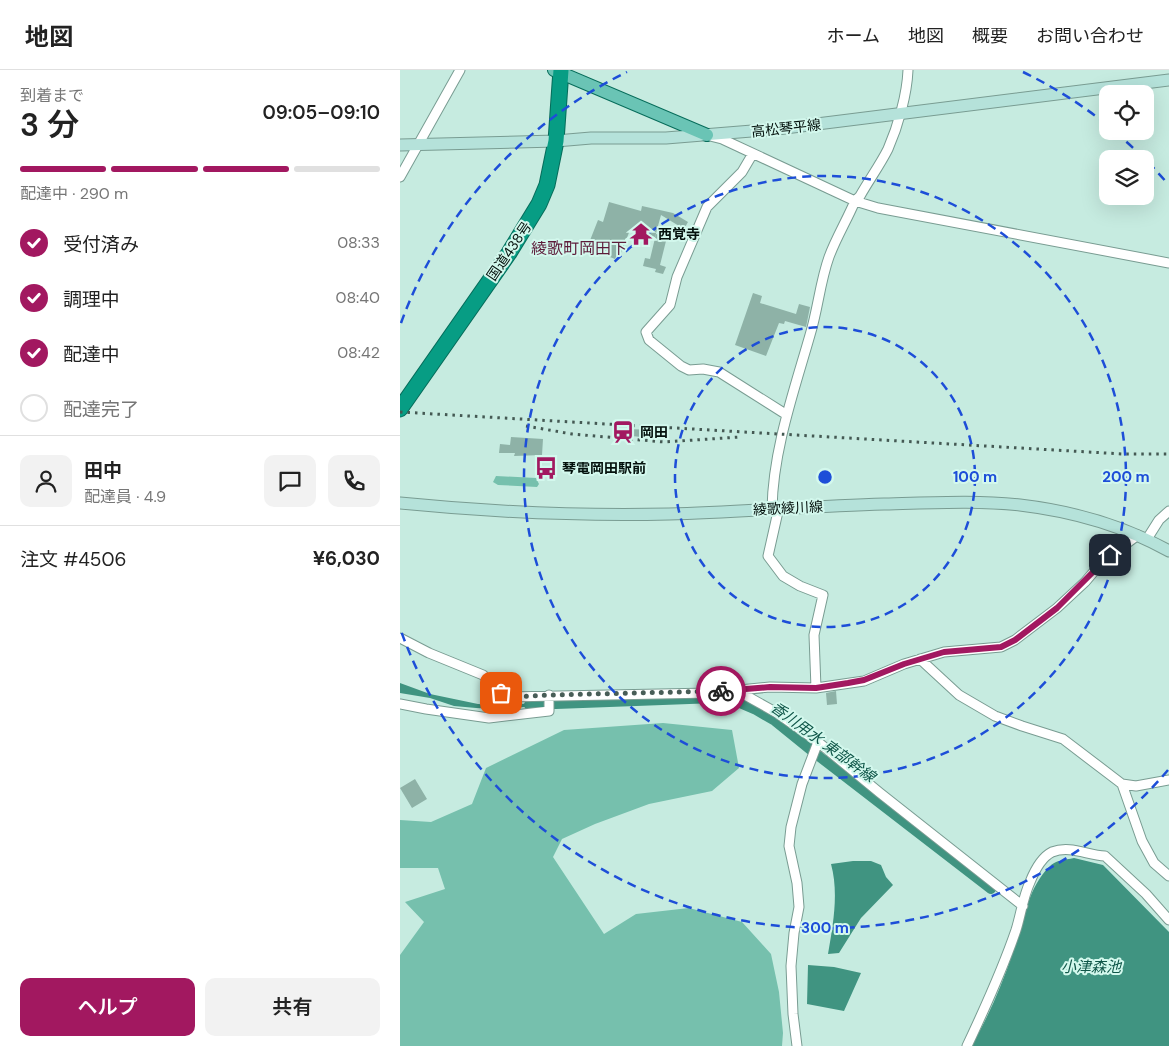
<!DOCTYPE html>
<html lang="ja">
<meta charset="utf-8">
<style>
body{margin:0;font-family:"DM Sans","Noto Sans JP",sans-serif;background:#f2f2f2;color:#222;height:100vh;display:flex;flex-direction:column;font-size:19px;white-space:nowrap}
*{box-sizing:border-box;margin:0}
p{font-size:16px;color:#767676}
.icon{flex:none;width:28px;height:28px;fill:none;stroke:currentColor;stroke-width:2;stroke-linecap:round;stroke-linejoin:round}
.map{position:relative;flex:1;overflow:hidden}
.sheet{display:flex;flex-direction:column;background:#fff;width:400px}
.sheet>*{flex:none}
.tools{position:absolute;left:699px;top:15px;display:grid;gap:10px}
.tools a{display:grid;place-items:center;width:55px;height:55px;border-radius:10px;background:#fff;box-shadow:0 5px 20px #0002;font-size:25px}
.pin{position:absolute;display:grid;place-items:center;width:42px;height:42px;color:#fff;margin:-21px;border-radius:10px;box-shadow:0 2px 8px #0006}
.courier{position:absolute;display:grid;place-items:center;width:50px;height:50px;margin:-25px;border:4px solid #a21860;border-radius:50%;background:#fff;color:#222;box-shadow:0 1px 6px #0007}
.overview em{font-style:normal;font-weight:600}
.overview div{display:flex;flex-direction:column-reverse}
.overview{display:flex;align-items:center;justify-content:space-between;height:85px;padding:0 20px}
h1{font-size:32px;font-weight:600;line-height:38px}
.bar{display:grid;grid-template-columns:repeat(4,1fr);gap:8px 5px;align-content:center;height:60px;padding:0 20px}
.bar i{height:6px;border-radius:4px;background:#e0e0e0}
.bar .on{background:#a21860}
.bar p{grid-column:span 4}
.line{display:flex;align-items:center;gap:12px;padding:0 20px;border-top:1px solid #e0e0e0}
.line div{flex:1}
.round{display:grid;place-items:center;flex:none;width:52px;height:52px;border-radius:10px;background:#f2f2f2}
ol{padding:0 20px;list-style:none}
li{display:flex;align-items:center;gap:15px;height:55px}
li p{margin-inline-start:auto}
li .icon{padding:5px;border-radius:50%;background:#a21860;color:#fff;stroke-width:4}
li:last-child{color:#767676}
li i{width:28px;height:28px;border:2px solid #e0e0e0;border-radius:50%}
.cta{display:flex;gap:10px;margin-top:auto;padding:10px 20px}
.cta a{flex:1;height:58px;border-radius:10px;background:#a21860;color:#fff;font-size:20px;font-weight:600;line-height:58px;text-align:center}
.cta a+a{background:#f2f2f2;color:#222}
header{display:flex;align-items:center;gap:30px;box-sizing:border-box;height:70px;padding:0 25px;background:#fff;border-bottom:1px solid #e0e0e0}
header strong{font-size:24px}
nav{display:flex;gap:28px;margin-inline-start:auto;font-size:18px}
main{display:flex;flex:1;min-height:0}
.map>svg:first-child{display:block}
.green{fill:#76c0ad}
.water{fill:#409481}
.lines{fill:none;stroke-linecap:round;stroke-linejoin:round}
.canal{stroke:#409481;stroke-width:10}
.building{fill:#8eb2a7}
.street-casing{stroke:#799c92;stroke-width:11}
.secondary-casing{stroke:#799c92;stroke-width:13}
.primary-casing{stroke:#066c5a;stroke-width:14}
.highway-casing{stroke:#066c5a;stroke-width:17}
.street{stroke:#fff;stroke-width:9}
.secondary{stroke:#b5e2da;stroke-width:11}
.primary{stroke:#6ac4b5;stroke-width:12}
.highway{stroke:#079d84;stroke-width:15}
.rail{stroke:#445953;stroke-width:3;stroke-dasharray:2.5 5;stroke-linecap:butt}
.done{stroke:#485d57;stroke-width:5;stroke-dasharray:0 9}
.route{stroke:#a21860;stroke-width:6}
.ring{fill:none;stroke:#1d4ed8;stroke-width:2.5;stroke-dasharray:9 6}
.labels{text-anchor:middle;stroke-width:4;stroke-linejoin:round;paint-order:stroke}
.street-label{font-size:14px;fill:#04110d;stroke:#d3f8ed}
.poi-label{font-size:14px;font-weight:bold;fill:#04110d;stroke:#d3f8ed;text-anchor:start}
.water-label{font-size:15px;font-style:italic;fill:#0f5648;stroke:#d3f8ed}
.quarter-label{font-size:16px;fill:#5d1c3a;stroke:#d3f8ed}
.centre{fill:#1d4ed8;stroke:#d3f8ed;stroke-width:2.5}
.ring-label{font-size:15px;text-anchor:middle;font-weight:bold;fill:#1d4ed8;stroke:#d3f8ed;stroke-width:4;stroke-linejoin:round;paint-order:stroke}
</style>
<header>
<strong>地図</strong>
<nav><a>ホーム</a><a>地図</a><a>概要</a><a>お問い合わせ</a></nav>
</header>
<main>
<section class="sheet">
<div class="overview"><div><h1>3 分</h1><p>到着まで</p></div><em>09:05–09:10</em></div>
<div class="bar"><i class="on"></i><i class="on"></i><i class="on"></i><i></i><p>配達中 · 290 m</p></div>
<ol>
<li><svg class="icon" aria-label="check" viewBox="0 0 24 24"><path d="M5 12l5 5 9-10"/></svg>受付済み<p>08:33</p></li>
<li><svg class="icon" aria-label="check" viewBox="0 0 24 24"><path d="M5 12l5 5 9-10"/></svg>調理中<p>08:40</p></li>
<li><svg class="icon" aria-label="check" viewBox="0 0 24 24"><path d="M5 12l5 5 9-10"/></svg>配達中<p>08:42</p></li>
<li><i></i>配達完了</li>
</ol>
<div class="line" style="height:90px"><a class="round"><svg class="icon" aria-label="person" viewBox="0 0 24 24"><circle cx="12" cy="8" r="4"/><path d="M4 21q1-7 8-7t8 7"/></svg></a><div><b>田中</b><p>配達員 · 4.9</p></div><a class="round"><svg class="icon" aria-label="chat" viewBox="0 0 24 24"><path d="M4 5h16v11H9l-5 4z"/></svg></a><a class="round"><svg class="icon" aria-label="phone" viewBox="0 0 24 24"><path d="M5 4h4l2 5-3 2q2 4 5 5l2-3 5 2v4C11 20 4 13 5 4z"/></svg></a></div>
<div class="line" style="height:65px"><div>注文 #4506</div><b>¥6,030</b></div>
<div class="cta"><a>ヘルプ</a><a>共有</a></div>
</section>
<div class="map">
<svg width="769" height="976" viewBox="0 0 769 976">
<rect width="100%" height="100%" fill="#c6ebe0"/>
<path class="green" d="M 96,406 L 136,408 L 139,414 L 137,417 L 98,415 L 93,412 Z
M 263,653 L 332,660 L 339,698 L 312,721 L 249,734 L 195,754 L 162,769 L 153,787 L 204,864 L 236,844 L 289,838 L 342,852 L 371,884 L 379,922 L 383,963 L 382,976 L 0,976 L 0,885 L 24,852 L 5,832 L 45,819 L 38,798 L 0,798 L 0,750 L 31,752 L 72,734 L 86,698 L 164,660 Z"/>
<path class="water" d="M 0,613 L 30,624 L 78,634 L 93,635 L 141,633 L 142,636 L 93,639 L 76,638 L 54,636 L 30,628 L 0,623 Z
M 674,788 L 703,795 L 769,862 L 769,976 L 571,976 C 588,948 601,917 612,885 C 623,857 626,820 649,797 C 655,790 665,790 674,788 Z
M 453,791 L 471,791 L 481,795 L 486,807 L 493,815 L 461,848 L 439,883 L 428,884 C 433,855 439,823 431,794 Z
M 408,895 L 434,897 L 461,903 L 444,941 L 407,934 Z"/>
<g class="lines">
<path class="canal" d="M 129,635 L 316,628 L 335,631 L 356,640 L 375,651 L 412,681 L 591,819"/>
</g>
<path class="building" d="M 209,132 L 241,141 L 242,136 L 273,143 L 288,152 L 284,159 L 261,145 L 255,167 L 230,160 L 221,183 L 218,182 L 215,189 L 187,178 L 198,150 L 203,152 Z
M 256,164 L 267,167 L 260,195 L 266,197 L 263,204 L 255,202 L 256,199 L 243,196 L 245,188 L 250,189 Z
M 353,223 L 362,226 L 360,233 L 396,244 L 399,234 L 410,237 L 406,257 L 385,251 L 384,254 L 379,253 L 366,286 L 335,275 Z
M 223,359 L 261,360 L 261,369 L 222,365 Z
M 111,367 L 143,369 L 142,385 L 114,386 L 115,383 L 99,383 L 100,374 L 110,375 Z
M 436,621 L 437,634 L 427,635 L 426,623 Z
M 15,709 L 27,729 L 12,738 L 0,718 Z"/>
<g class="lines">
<defs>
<path id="street" d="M 310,66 L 322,69 L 455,131 L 478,138 L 769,193
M 352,85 L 342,102 L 307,137 L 277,207 L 270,235 L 246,262 L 249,270 L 281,296 L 289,300 L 303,299 L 319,302 L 387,345
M 0,107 L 60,0
M 372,439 C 373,380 394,321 410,265 C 418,239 420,212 429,187 C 436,168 447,150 455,131 L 460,126 C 469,110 480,95 488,79 C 498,56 507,25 508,0
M 377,439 L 377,446 L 368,486 L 383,506 L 400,516 L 423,525 L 414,565 L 416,618
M 747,469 L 759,450 L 769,441
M 0,568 L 29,583 L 83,605 L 105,627 L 310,623 L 370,617 L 416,618 L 464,611 L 504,594 L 544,582 L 601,577 L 615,570 L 657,538 L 685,512 L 703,491 L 738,465
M 520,589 L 559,625 L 595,646 L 622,656 L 663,669 L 722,714 L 742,771 L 754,793 L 769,806
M 336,620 L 377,643 L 418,672 L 480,723 L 623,836
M 0,634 L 26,639 L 89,648 L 149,641 L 149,625
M 722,714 L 736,716 L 769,710
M 397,976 L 393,944 L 391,896 L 394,863 L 399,837 L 397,813 L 389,776 L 391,757 L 402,714 L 418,672
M 567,976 C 584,940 603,898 616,860 C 621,844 623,827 630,812 C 634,802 642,787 652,782 C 670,775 687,785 705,786 L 746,824 L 769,850"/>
<path id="secondary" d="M 0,75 L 156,71 L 191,68 L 266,68 L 377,59 L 769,10
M 0,433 C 90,442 179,446 269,444 C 341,442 412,436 484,434 C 529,433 575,430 620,435 C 671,441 724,456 769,481"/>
<path id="primary" d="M 154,0 L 307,65"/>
<path id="highway" d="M 0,339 L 109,183 L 139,134 L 147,115 L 156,71 L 161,0"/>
</defs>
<use href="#street" class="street-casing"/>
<use href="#secondary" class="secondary-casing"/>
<use href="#primary" class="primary-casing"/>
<use href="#highway" class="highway-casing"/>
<use href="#street" class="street"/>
<use href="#secondary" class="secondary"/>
<use href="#primary" class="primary"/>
<use href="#highway" class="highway"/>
<path class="rail" d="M 0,342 L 723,384 L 769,384
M 126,356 L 172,364 L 264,372 L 340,367"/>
</g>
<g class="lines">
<path class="done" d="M 101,623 L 105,627 L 110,627 L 149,625 L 321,621"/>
<path class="route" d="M 321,621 L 370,617 L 416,618 L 448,613 L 464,610 L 504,594 L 544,582 L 601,577 L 615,570 L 657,538 L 710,485"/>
</g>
<g class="ring">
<circle cx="425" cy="407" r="150"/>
<circle cx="425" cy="407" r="301"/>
<path d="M768 700A451 451 0 0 1 1 561M1 253A451 451 0 0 1 227 2M623 2A451 451 0 0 1 706 54M715 62A451 451 0 0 1 768 114"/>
</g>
<defs>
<symbol id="temple-bare" viewBox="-9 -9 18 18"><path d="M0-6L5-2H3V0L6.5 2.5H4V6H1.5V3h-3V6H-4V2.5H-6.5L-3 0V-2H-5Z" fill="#a21860" stroke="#d3f8ed" stroke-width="2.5" paint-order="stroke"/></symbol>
<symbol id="station-bare" viewBox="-9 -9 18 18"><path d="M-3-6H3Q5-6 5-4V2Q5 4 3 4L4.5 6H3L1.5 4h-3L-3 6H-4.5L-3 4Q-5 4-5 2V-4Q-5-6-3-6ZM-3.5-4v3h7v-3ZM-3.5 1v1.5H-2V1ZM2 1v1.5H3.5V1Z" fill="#a21860" stroke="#d3f8ed" stroke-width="2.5" paint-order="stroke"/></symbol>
<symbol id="bus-bare" viewBox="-9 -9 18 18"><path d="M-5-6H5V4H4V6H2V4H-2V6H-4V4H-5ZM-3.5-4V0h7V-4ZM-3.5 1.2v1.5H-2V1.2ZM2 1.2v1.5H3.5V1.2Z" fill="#a21860" stroke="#d3f8ed" stroke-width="2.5" paint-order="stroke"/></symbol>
</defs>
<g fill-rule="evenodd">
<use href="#temple-bare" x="225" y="148" width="32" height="32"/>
<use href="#station-bare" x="207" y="346" width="32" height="32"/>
<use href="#bus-bare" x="130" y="382" width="32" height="32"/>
</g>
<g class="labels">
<g class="street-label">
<text transform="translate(386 58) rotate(-6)" y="5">高松琴平線</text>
<text transform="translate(109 181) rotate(-56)" y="5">国道438号</text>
<text transform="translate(388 438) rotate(-3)" y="5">綾歌綾川線</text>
</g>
<g class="poi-label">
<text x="258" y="169">西覚寺</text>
<text x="240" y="367">岡田</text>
<text x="162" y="403">琴電岡田駅前</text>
</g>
<g class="water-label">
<text transform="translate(423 672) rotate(36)" y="5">香川用水 東部幹線</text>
<text x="691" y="902">小津森池</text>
</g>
<g class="quarter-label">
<text x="179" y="184">綾歌町岡田下</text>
</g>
</g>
<circle cx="425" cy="407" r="8" class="centre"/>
<g class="ring-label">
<text x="575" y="412">100 m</text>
<text x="726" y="412">200 m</text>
<text x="425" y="863">300 m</text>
</g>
</svg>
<div class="tools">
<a><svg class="icon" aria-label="locate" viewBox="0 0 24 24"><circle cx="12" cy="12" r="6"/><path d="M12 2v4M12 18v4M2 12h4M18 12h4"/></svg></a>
<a><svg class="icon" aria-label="layers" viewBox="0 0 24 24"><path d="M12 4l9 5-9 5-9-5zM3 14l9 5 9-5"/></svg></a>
</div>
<div class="pin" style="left:101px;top:623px;background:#ea580c"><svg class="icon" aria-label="bag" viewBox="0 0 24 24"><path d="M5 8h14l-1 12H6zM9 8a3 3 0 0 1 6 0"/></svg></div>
<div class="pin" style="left:710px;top:485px;background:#1f2937"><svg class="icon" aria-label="home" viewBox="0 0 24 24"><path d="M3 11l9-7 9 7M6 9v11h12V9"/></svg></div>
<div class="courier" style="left:321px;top:621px"><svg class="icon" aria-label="bike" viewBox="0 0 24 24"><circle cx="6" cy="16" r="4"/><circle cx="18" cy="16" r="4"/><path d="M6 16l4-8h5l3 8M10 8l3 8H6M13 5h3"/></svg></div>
</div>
</main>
